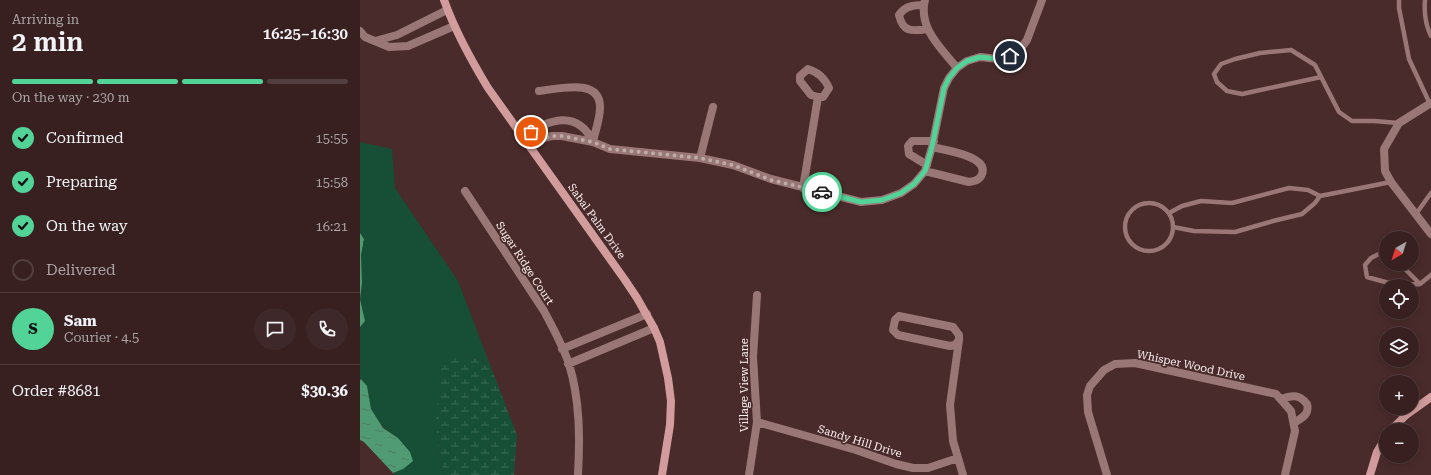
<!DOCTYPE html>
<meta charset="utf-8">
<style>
body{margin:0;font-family:"Roboto Serif",serif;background:#3f2829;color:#f1f3f6;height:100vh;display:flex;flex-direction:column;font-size:15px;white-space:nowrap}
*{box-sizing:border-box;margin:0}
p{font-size:13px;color:#aba3a5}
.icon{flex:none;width:22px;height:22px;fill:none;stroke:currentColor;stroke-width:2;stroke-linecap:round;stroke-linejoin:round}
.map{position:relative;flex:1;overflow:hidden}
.details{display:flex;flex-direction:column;background:#382020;width:360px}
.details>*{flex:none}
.needle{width:26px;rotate:219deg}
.fabs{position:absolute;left:1019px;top:231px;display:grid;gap:8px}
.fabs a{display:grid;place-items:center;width:40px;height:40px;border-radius:50%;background:#382020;box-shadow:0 2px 10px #0003,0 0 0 1px #523e3e;font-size:20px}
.pin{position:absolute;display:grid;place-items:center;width:34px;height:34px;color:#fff;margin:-17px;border:2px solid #fff;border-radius:50%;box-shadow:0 1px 4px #0007}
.courier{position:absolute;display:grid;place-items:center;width:40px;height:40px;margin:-20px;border:3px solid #52d397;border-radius:50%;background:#fff;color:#222;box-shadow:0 1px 5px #0007}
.overview em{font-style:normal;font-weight:600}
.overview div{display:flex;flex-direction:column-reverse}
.overview{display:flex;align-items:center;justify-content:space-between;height:68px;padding:0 12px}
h1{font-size:26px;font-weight:600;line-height:30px}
.bar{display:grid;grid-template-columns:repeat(4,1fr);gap:6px 4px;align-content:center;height:48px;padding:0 12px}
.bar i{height:5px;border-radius:3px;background:#523e3e}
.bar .on{background:#52d397}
.bar p{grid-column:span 4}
.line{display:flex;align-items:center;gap:10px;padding:0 12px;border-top:1px solid #523e3e}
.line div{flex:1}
.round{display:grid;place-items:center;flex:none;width:42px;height:42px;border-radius:21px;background:#3f2829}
ol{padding:0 12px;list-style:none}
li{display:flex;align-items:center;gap:12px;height:44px}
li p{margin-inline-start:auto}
li .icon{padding:4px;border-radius:50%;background:#52d397;color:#111;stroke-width:4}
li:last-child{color:#aba3a5}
li i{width:22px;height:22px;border:2px solid #523e3e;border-radius:50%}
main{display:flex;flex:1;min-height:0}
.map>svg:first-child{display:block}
.grass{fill:#164f35}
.wetland{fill:url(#wetland-marsh)}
.water{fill:url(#water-ripples)}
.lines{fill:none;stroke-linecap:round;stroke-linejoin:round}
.lane{stroke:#997776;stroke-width:4.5}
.street{stroke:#997776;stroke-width:8}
.secondary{stroke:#d19c9b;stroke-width:8}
.done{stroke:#beabaa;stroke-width:4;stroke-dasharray:0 7.2}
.route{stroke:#52d397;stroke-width:5}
.labels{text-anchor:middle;stroke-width:3.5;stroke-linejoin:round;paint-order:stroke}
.street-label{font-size:11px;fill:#fcf0ef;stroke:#4a2b2b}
</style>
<main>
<section class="details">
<div class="overview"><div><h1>2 min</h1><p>Arriving in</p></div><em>16:25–16:30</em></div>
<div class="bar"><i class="on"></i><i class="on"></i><i class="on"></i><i></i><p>On the way · 230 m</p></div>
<ol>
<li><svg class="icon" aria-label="check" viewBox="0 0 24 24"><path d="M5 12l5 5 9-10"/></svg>Confirmed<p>15:55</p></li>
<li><svg class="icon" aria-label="check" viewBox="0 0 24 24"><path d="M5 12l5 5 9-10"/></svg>Preparing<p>15:58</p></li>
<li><svg class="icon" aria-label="check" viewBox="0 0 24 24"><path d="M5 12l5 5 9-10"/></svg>On the way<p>16:21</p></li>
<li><i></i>Delivered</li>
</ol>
<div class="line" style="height:72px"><b class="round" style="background:#52d397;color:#111">S</b><div><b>Sam</b><p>Courier · 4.5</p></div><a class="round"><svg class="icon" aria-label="chat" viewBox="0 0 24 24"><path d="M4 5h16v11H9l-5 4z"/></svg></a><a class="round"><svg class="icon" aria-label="phone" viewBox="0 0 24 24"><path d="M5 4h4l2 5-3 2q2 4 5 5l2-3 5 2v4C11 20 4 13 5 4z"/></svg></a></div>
<div class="line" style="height:52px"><div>Order #8681</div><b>$30.36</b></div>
</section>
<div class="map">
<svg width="1071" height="475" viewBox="0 0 1071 475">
<defs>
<pattern id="wetland-marsh" width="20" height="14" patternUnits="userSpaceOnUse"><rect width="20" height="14" fill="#164f35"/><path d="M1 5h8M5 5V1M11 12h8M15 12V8" fill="none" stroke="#396953"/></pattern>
<pattern id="water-ripples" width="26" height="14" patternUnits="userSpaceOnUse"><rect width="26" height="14" fill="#509a74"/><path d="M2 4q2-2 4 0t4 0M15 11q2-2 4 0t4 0" fill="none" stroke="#4f7d65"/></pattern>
</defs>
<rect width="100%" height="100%" fill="#4a2b2b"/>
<path class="grass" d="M 0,142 L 32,149 L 35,188 L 98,281 L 129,362 L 107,357 L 81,368 L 77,439 L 84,475 L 35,475 L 33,473 L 43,469 L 38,438 C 26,430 15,422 11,408 C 7,395 11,391 1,379 L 0,380 L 0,327 L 5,321 L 0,299 L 2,283 L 1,255 L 4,239 L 0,233 Z"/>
<path class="wetland" d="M 90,356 L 107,357 L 129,362 L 157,435 L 154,475 L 84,475 L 77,439 L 76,416 L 81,368 Z"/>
<path class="water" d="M 0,233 L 4,239 L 1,255 L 2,283 L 0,299 L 5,321 L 0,327 Z
M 1,379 L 7,386 L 11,409 L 23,428 L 38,438 L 50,452 L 53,461 L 43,469 L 33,473 L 4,442 L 0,440 L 0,381 Z"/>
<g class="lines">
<path class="lane" d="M 1039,0 L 1039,8 L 1049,59 L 1070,104
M 1065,0 C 1064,12 1066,26 1071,36
M 961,77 L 882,94 L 867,91 L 857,82 L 854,74 L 861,64 L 875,59 L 900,53 L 931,50 L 955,65 L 979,112 L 992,121 L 1014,121 L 1039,123
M765 227a24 24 0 1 1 48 0a24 24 0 1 1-48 0Z
M 809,213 L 822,206 L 841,201 L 872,203 L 929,188 L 948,190 L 960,196 L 1031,182
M 1056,214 L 1071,193
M 813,227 L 834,231 L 875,232 L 913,221 L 942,214 L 955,203 L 960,196
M 1026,254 L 1021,253 L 1011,258 L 1005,265 L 1007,277 L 1036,285 L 1060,284 L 1071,275
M 1040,264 L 1060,284"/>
<path class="street" d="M 565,0 C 558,28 581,48 597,68
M 564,5 C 554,5 545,6 539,15 C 543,33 552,31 568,29
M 0,31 L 5,37 L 29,47 L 48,46 L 94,26
M 15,41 L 37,35 L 87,10
M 179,91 C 198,89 241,77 240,108 C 240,119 235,131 233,142
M 1071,103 L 1039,123 L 1024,149 L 1025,171 L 1031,182 L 1071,234
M 163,136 C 188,120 217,108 233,142
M 171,148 L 184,138 L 192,136 L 202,136 L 233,142 L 250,149 L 340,158 L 373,165 L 411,179 L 501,202 L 522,200 L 541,193 L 554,184 L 565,171 L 572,147 L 584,88 L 589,78 L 597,68 L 607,61 L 620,57 L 638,59 L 650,56 L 661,48 L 667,40 L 682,0
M 340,158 L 353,107
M 567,165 L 549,154 L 548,146 L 552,141 L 574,141
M 565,171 L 609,182 C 615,181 620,180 622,174 C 629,156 584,150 572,147
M 443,188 L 458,97 L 463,97 L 469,88 C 465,79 458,72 448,69 L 440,76 L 440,81 L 451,95 L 458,97
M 105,191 L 184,311 C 193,328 203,346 209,364 C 220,400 220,438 218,475
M 599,340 L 595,345 L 590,346 L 538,335 L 533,330 L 535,320 L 539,316 L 593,327 L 599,335 L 599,340 L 590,405 L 593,441 L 603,475
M 202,349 L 287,314
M 208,364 L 294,328
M 921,399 C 932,395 939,394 947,404 C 950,415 941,418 934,423
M 397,422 L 496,450 L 536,464 L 553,468 L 568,468 L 598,458
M 389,475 L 397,422 L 393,357 L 397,295
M 747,475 L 728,412 L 727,395 L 730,386 L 744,370 L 755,364 L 775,363 L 916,394 L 931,411 L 935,431 L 925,475"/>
<path class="secondary" d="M 84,0 C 95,31 111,60 128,88 L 265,280 L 277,298 L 294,328 L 300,342 L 308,378 L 311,401 L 310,425 L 302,475
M 1031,430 L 1046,415 L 1071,397
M 1010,475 L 1017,452 L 1026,437"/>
</g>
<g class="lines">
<path class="done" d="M 171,132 L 163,136 L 171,148 L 184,138 L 192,136 L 202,136 L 233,142 L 250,149 L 340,158 L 373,165 L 411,180 L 462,192"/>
<path class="route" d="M 462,192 L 501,202 L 522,200 L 541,193 L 554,184 L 565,171 L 572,147 L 584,88 L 589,78 L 597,68 L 607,61 L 620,57 L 638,59 L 650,56"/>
</g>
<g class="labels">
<g class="street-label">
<text transform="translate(237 221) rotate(54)" y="4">Sabal Palm Drive</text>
<text transform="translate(165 263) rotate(57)" y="4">Sugar Ridge Court</text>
<text transform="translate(831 365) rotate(12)" y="4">Whisper Wood Drive</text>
<text transform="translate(384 385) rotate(-90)" y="4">Village View Lane</text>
<text transform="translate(500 441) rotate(17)" y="4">Sandy Hill Drive</text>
</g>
</g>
</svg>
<div class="fabs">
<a><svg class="needle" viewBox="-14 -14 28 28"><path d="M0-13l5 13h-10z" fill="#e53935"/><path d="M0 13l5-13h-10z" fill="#aba3a5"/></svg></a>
<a><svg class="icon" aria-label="locate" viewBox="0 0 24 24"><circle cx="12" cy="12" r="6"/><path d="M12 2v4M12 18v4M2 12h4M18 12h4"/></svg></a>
<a><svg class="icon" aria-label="layers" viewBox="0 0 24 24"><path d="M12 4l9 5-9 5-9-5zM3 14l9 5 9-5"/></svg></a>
<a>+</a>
<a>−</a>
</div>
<div class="pin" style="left:171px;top:132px;background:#ea580c"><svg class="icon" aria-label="bag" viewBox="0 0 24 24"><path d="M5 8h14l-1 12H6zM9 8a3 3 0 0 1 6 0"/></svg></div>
<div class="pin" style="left:650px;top:56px;background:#1f2937"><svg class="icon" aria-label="home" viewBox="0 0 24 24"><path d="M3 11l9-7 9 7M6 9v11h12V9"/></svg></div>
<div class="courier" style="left:462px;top:192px"><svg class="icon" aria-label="car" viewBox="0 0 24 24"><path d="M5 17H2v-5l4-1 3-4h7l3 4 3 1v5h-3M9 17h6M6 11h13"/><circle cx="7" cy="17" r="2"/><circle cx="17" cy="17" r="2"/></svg></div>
</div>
</main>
